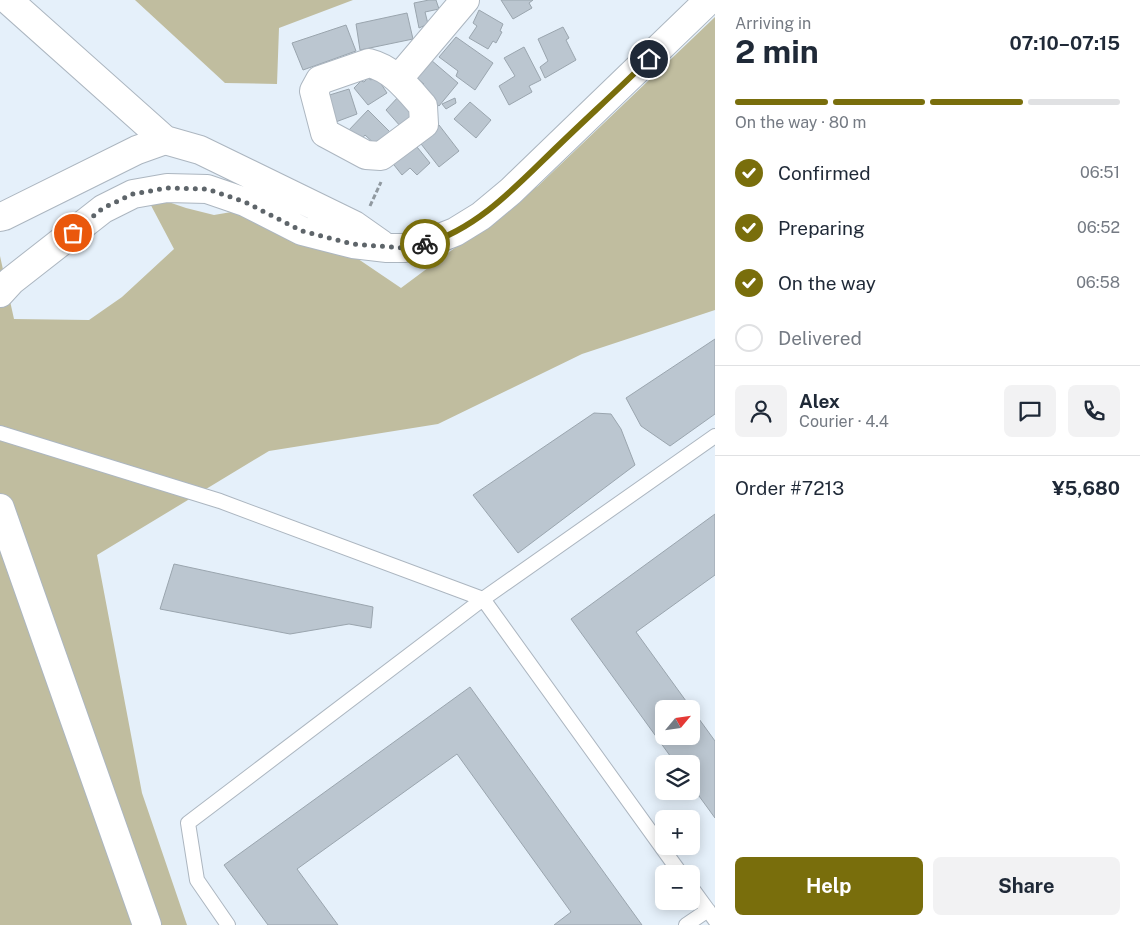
<!DOCTYPE html>
<meta charset="utf-8">
<style>
body{margin:0;font-family:"Public Sans",sans-serif;background:#f2f2f3;color:#1f2937;height:100vh;display:flex;flex-direction:column;font-size:19px;white-space:nowrap}
*{box-sizing:border-box;margin:0}
p{font-size:16px;color:#747a83}
.icon{flex:none;width:28px;height:28px;fill:none;stroke:currentColor;stroke-width:2;stroke-linecap:round;stroke-linejoin:round}
.map{position:relative;flex:1;overflow:hidden}
.drawer{display:flex;flex-direction:column;background:#fff;width:425px}
.drawer>*{flex:none}
.needle{width:32px;rotate:61deg}
.fabs{position:absolute;left:655px;top:700px;display:grid;gap:10px}
.fabs a{display:grid;place-items:center;width:45px;height:45px;border-radius:8px;background:#fff;box-shadow:0 2px 12px #0003;font-size:25px}
.pin{position:absolute;display:grid;place-items:center;width:42px;height:42px;color:#fff;margin:-21px;border:2px solid #fff;border-radius:50%;box-shadow:0 1px 5px #0007}
.courier{position:absolute;display:grid;place-items:center;width:50px;height:50px;margin:-25px;border:4px solid #796e0c;border-radius:50%;background:#fff;color:#222;box-shadow:0 1px 6px #0007}
.overview em{font-style:normal;font-weight:700}
.overview div{display:flex;flex-direction:column-reverse}
.overview{display:flex;align-items:center;justify-content:space-between;height:85px;padding:0 20px}
h1{font-size:32px;font-weight:700;line-height:38px}
.bar{display:grid;grid-template-columns:repeat(4,1fr);gap:8px 5px;align-content:center;height:60px;padding:0 20px}
.bar i{height:6px;border-radius:4px;background:#e0e1e3}
.bar .current{background:#796e0c}
.bar p{grid-column:span 4}
.line{display:flex;align-items:center;gap:12px;padding:0 20px;border-top:1px solid #e0e1e3}
.line div{flex:1}
.round{display:grid;place-items:center;flex:none;width:52px;height:52px;border-radius:8px;background:#f2f2f3}
ol{padding:0 20px;list-style:none}
li{display:flex;align-items:center;gap:15px;height:55px}
li p{margin-inline-start:auto}
li .icon{padding:5px;border-radius:50%;background:#796e0c;color:#fff;stroke-width:4}
li:last-child{color:#747a83}
li i{width:28px;height:28px;border:2px solid #e0e1e3;border-radius:50%}
.cta{display:flex;gap:10px;margin-top:auto;padding:10px 20px}
.cta a{flex:1;height:58px;border-radius:8px;background:#796e0c;color:#fff;font-size:20px;font-weight:700;line-height:58px;text-align:center}
.cta a+a{background:#f2f2f3;color:#1f2937}
main{display:flex;flex:1;min-height:0}
.map>svg:first-child{display:block}
.green{fill:#c0bd9f}
.building{fill:#bbc6d0;stroke:#9aa5ae;fill-rule:evenodd}
.lines{fill:none;stroke-linecap:round;stroke-linejoin:round}
.lane-casing{stroke:#acb6c0;stroke-width:16}
.street-casing{stroke:#acb6c0;stroke-width:30}
.secondary-casing{stroke:#acb6c0;stroke-width:30}
.path{stroke:#9099a0;stroke-width:3;stroke-dasharray:5 2.5;stroke-linecap:butt}
.lane{stroke:#fff;stroke-width:14}
.street{stroke:#fff;stroke-width:28}
.secondary{stroke:#fff;stroke-width:28}
.done{stroke:#5e656a;stroke-width:5;stroke-dasharray:0 9}
.route{stroke:#796e0c;stroke-width:6}
</style>
<main>
<div class="map">
<svg width="715" height="925" viewBox="0 0 715 925">
<rect width="100%" height="100%" fill="#e5f0fa"/>
<path class="green" d="M 135,0 L 353,0 L 279,28 L 277,84 L 225,83 Z
M 715,17 L 715,310 L 582,354 L 438,424 L 269,451 L 97,555 L 142,793 L 187,925 L 0,925 L 0,256 L 14,319 L 89,320 L 122,297 L 174,249 L 145,194 L 186,208 L 214,215 L 277,204 L 401,288 L 538,186 Z"/>
<path class="building" d="M 429,0 L 436,0 L 439,9 L 425,12 L 428,24 L 419,28 L 414,3 Z
M 501,0 L 533,0 L 529,3 L 532,8 L 513,19 Z
M 479,10 L 503,24 L 500,31 L 502,32 L 496,43 L 493,41 L 488,49 L 469,38 L 477,26 L 473,23 Z
M 407,13 L 413,39 L 360,50 L 356,24 Z
M 346,25 L 356,51 L 303,70 L 292,43 Z
M 563,27 L 569,38 L 566,40 L 576,60 L 545,78 L 540,67 L 548,61 L 538,39 Z
M 456,37 L 493,63 L 475,90 L 456,76 L 458,71 L 439,57 Z
M 524,47 L 541,80 L 529,86 L 532,92 L 509,105 L 499,86 L 515,76 L 504,58 Z
M 431,60 L 458,83 L 439,106 L 418,90 L 424,84 L 417,78 Z
M 376,76 L 387,93 L 368,105 L 354,88 L 361,81 L 364,82 L 368,78 L 371,80 Z
M 349,89 L 357,114 L 333,123 L 323,97 Z
M 400,95 L 416,112 L 401,127 L 386,110 Z
M 455,98 L 456,103 L 446,109 L 442,104 Z
M 470,102 L 491,120 L 476,138 L 454,119 Z
M 368,110 L 390,132 L 377,146 L 365,135 L 360,141 L 348,131 Z
M 439,125 L 459,151 L 439,167 L 418,140 Z
M 413,142 L 430,163 L 417,175 L 410,168 L 402,175 L 390,160 Z
M 715,339 L 715,414 L 670,446 L 641,426 L 626,398 Z
M 594,413 L 611,414 L 621,429 L 635,465 L 518,553 L 473,495 Z
M 715,514 L 715,575 L 636,632 L 715,741 L 715,818 L 691,785 L 691,764 L 676,764 L 571,619 ZM 664,709 L 691,709 L 691,736 L 664,736 Z
M 174,564 L 373,607 L 371,628 L 349,624 L 290,634 L 160,609 Z
M 470,687 L 642,925 L 554,925 L 571,912 L 457,754 L 297,869 L 338,925 L 268,925 L 224,865 Z"/>
<g class="lines">
<defs>
<path id="lane" d="M 0,433 L 220,501 L 483,599 L 681,874
M 691,887 L 715,920
M 228,925 L 197,880 L 188,823 L 483,599 L 715,436
M 686,925 L 708,910"/>
<path id="street" d="M 369,63 C 393,69 407,88 423,106 L 424,124 L 381,156 L 366,155 L 325,133 L 314,91 L 320,80 Z
M 399,78 L 465,0
M 0,217 L 4,216 L 137,150 L 165,140"/>
<path id="secondary" d="M 8,0 L 165,140 L 200,150 L 354,225 L 381,244
M 0,293 L 11,281 L 103,209 L 133,194 L 167,188 L 207,189 L 245,202 L 302,231 L 353,244 L 387,248 L 404,248 L 427,243 L 455,232 L 481,216 L 511,191 L 709,0
M 0,508 L 147,925"/>
</defs>
<use href="#lane" class="lane-casing"/>
<use href="#street" class="street-casing"/>
<use href="#secondary" class="secondary-casing"/>
<path class="path" d="M 370,206 L 381,182"/>
<use href="#lane" class="lane"/>
<use href="#street" class="street"/>
<use href="#secondary" class="secondary"/>
</g>
<g class="lines">
<path class="done" d="M 73,233 L 103,208 L 133,194 L 167,188 L 207,189 L 245,202 L 302,231 L 352,244 L 404,248 L 425,244"/>
<path class="route" d="M 425,244 C 480,228 520,182 560,144 C 590,115 620,88 649,59"/>
</g>
</svg>
<div class="fabs">
<a><svg class="needle" viewBox="-14 -14 28 28"><path d="M0-13l5 13h-10z" fill="#e53935"/><path d="M0 13l5-13h-10z" fill="#747a83"/></svg></a>
<a><svg class="icon" aria-label="layers" viewBox="0 0 24 24"><path d="M12 4l9 5-9 5-9-5zM3 14l9 5 9-5"/></svg></a>
<a>+</a>
<a>−</a>
</div>
<div class="pin" style="left:73px;top:233px;background:#ea580c"><svg class="icon" aria-label="bag" viewBox="0 0 24 24"><path d="M5 8h14l-1 12H6zM9 8a3 3 0 0 1 6 0"/></svg></div>
<div class="pin" style="left:649px;top:59px;background:#1f2937"><svg class="icon" aria-label="home" viewBox="0 0 24 24"><path d="M3 11l9-7 9 7M6 9v11h12V9"/></svg></div>
<div class="courier" style="left:425px;top:244px"><svg class="icon" aria-label="bike" viewBox="0 0 24 24"><circle cx="6" cy="16" r="4"/><circle cx="18" cy="16" r="4"/><path d="M6 16l4-8h5l3 8M10 8l3 8H6M13 5h3"/></svg></div>
</div>
<section class="drawer">
<div class="overview"><div><h1>2 min</h1><p>Arriving in</p></div><em>07:10–07:15</em></div>
<div class="bar"><i class="current"></i><i class="current"></i><i class="current"></i><i></i><p>On the way · 80 m</p></div>
<ol>
<li><svg class="icon" aria-label="check" viewBox="0 0 24 24"><path d="M5 12l5 5 9-10"/></svg>Confirmed<p>06:51</p></li>
<li><svg class="icon" aria-label="check" viewBox="0 0 24 24"><path d="M5 12l5 5 9-10"/></svg>Preparing<p>06:52</p></li>
<li><svg class="icon" aria-label="check" viewBox="0 0 24 24"><path d="M5 12l5 5 9-10"/></svg>On the way<p>06:58</p></li>
<li><i></i>Delivered</li>
</ol>
<div class="line" style="height:90px"><a class="round"><svg class="icon" aria-label="person" viewBox="0 0 24 24"><circle cx="12" cy="8" r="4"/><path d="M4 21q1-7 8-7t8 7"/></svg></a><div><b>Alex</b><p>Courier · 4.4</p></div><a class="round"><svg class="icon" aria-label="chat" viewBox="0 0 24 24"><path d="M4 5h16v11H9l-5 4z"/></svg></a><a class="round"><svg class="icon" aria-label="phone" viewBox="0 0 24 24"><path d="M5 4h4l2 5-3 2q2 4 5 5l2-3 5 2v4C11 20 4 13 5 4z"/></svg></a></div>
<div class="line" style="height:65px"><div>Order #7213</div><b>¥5,680</b></div>
<div class="cta"><a>Help</a><a>Share</a></div>
</section>
</main>
